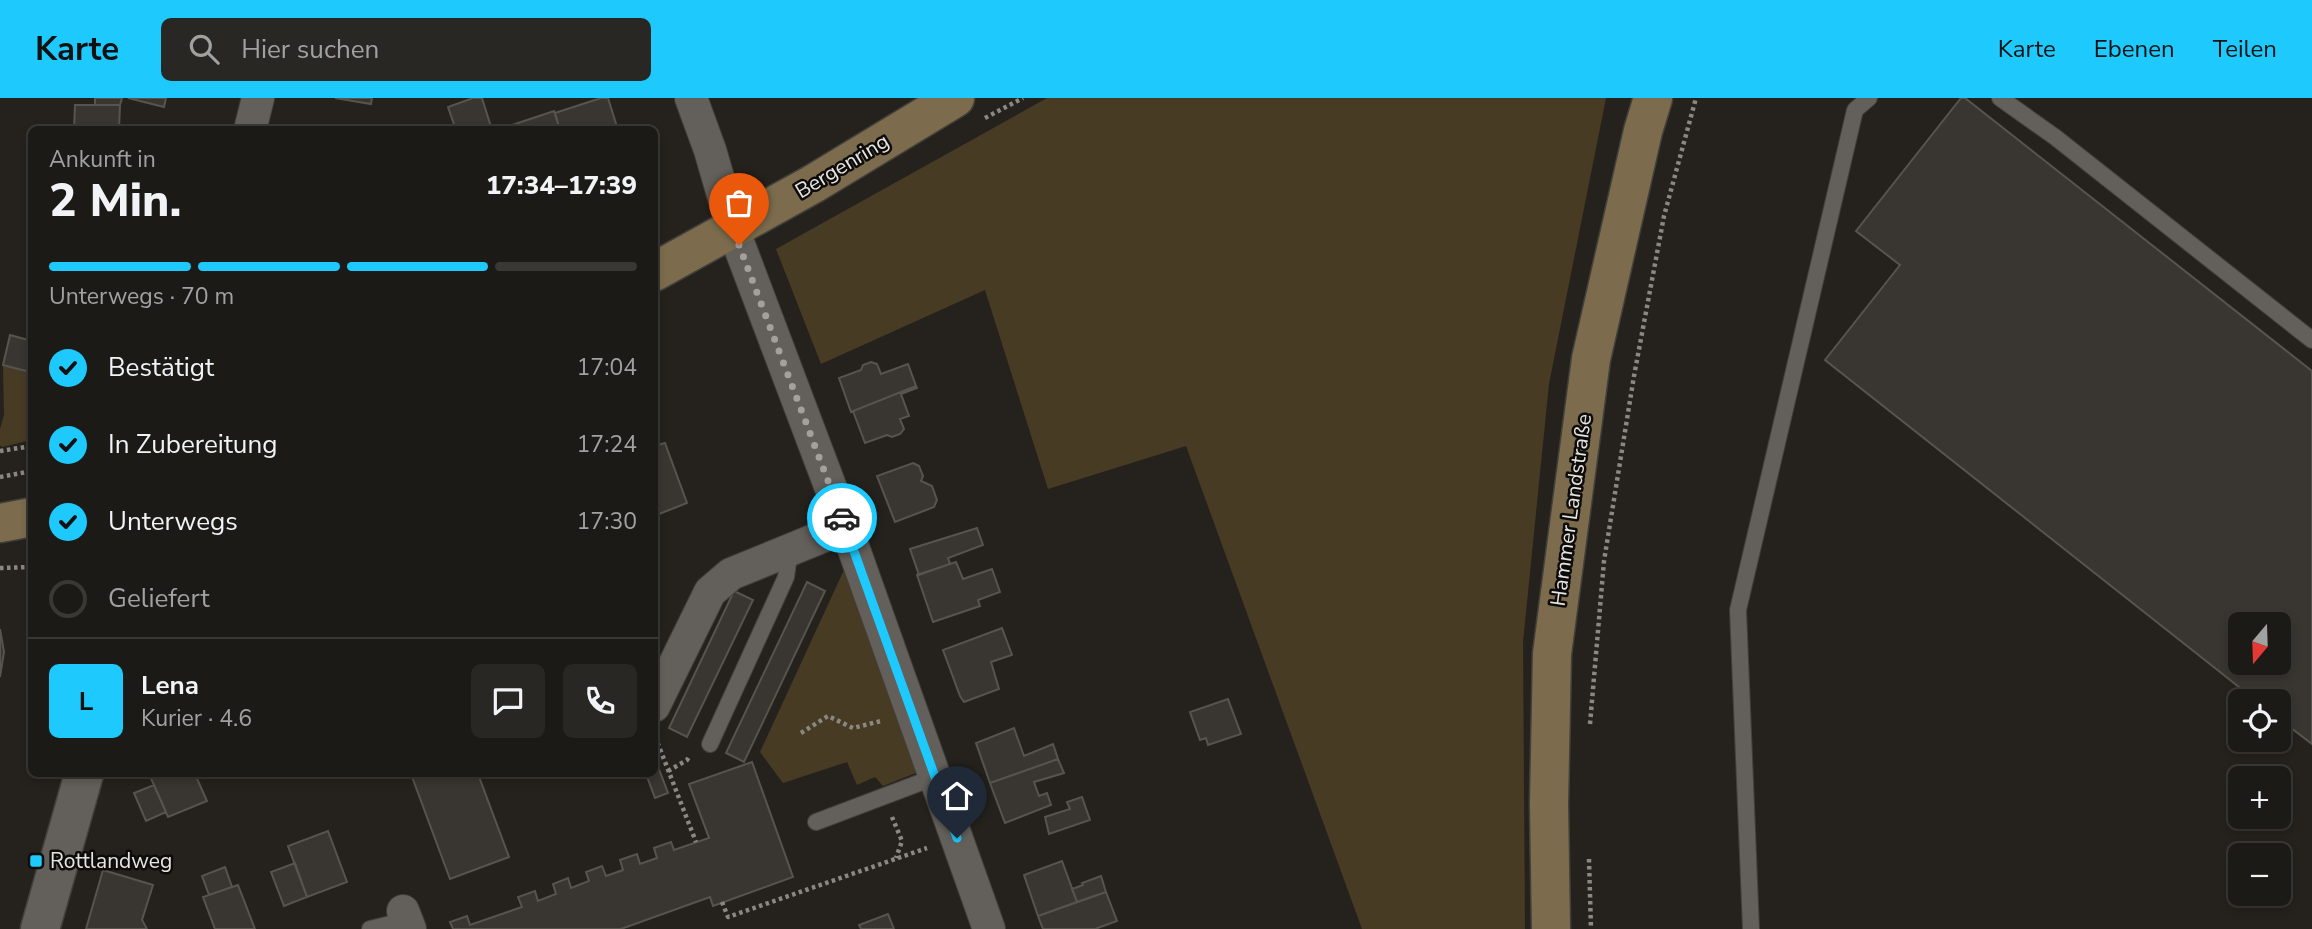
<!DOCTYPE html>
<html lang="de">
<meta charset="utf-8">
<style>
body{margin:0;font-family:"Nunito Sans",sans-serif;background:#292723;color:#f1f3f6;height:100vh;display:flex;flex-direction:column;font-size:26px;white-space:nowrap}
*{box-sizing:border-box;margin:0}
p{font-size:23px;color:#a0a1a1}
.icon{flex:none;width:38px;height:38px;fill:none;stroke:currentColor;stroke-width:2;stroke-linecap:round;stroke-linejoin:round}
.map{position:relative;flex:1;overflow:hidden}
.panel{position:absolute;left:28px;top:28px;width:630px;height:651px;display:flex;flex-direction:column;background:#1c1a16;border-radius:10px;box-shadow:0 4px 10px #0003,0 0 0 2px #3a3835}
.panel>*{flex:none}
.needle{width:46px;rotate:199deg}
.tools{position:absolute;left:2228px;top:514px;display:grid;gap:14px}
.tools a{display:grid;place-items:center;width:63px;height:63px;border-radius:10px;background:#1c1a16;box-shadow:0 4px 10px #0003,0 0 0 2px #3a3835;font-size:35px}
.pin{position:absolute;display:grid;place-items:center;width:60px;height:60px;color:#fff;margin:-72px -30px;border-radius:50% 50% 50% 0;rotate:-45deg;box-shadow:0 0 7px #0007}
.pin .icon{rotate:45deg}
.courier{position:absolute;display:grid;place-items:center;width:70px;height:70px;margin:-35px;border:5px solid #1dc9fd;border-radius:50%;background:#fff;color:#222;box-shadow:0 2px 9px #0007}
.headline em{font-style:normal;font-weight:800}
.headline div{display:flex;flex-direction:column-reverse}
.headline{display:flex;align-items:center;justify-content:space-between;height:119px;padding:0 21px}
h1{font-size:46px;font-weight:800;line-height:52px}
.bar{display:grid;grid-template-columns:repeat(4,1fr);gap:10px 7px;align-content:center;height:84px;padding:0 21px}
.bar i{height:9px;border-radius:5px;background:#3a3835}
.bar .current{background:#1dc9fd}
.bar p{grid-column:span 4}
.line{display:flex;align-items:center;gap:18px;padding:0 21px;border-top:2px solid #3a3835}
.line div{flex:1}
.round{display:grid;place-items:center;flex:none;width:74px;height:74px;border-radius:10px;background:#292723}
ol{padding:0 21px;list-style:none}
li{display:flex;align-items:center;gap:21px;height:77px}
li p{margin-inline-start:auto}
li .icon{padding:7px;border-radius:50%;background:#1dc9fd;color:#111;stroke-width:4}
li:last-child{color:#a0a1a1}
li i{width:38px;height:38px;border:4px solid #3a3835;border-radius:50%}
header{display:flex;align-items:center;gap:42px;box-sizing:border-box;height:98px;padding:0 35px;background:#1dc9fd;color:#111}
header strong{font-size:33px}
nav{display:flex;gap:38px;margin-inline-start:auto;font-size:24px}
.search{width:490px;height:63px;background:#292723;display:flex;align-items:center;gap:18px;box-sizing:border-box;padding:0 24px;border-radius:10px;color:#a0a1a1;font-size:26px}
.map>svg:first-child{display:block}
.green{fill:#483b24}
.building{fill:#393631;stroke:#57544e;stroke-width:2;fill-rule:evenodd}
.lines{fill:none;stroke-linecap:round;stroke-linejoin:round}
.service-casing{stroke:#42403b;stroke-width:18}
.minor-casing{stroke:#42403b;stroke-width:34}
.tertiary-casing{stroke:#42403b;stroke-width:41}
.secondary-casing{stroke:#42403b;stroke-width:41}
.path{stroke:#8a8883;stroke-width:4.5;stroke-dasharray:3.5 3.5;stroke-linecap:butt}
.service{stroke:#635f5a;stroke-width:16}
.minor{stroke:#635f5a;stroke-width:32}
.tertiary{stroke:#635f5a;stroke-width:38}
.secondary{stroke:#7c6c4d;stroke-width:38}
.done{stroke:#a3a19c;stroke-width:7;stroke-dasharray:0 12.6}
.route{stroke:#1dc9fd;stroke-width:9}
.poi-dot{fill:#1dc9fd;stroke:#0d0c0a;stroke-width:2.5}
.labels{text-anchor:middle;stroke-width:5;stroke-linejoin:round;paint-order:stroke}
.street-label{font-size:21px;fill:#e7e5e1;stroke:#0d0c0a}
.poi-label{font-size:21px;fill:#e7e5e1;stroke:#0d0c0a;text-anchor:start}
</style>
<header>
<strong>Karte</strong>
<div class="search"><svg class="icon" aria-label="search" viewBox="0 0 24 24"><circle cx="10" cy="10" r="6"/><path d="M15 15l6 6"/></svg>Hier suchen</div>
<nav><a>Karte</a><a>Ebenen</a><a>Teilen</a></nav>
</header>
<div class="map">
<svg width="2312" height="831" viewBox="0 0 2312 831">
<rect width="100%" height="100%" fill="#25221d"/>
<path class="green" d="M 1047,0 L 1606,0 L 1549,286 L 1523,544 L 1525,831 L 1362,831 L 1186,348 L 1048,391 L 985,192 L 821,266 L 776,151 Z
M 3,267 L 31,274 L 31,342 L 2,349 L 0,347 L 0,331 L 4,317 Z
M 849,461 L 921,673 L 883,688 L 875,679 L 857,687 L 847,664 L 783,685 L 760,654 Z"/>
<path class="building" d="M 95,0 L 122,0 L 120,7 L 95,7 Z
M 128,0 L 166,0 L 164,9 Z
M 335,0 L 372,0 L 371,6 Z
M 473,0 L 482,0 L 492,32 L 456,32 L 448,9 Z
M 601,0 L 608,0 L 618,32 L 560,32 L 555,15 Z
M 1961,0 L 1965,0 L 2312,273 L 2312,646 L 2278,620 L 2278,604 L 2258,604 L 1825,262 L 1900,167 L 1856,133 ZM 2240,527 L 2278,527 L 2278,565 L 2240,565 Z
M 75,7 L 120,7 L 119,32 L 74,32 Z
M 554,13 L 560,32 L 497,32 Z
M 10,237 L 32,243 L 30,274 L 3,267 Z
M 871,264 L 877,266 L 881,276 L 908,266 L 916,288 L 851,314 L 839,280 L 861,272 L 863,267 Z
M 916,288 L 917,290 L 901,296 L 909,318 L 900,321 L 904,331 L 900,336 L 892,339 L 887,337 L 865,345 L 853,313 Z
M 665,345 L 687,405 L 654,418 L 654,348 Z
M 913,365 L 919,368 L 923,378 L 921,383 L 932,388 L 937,402 L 934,409 L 895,424 L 877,378 Z
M 977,430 L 983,447 L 948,460 L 950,466 L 919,477 L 910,451 Z
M 956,464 L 963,481 L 992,471 L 1000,494 L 978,502 L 980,508 L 933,524 L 917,477 Z
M 807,484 L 825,493 L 744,664 L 726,655 Z
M 734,493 L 753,502 L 687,639 L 669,630 Z
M 1002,530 L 1012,557 L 991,564 L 999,591 L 964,604 L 960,598 L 943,552 Z
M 0,531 L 4,554 L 0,579 Z
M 1228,601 L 1241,636 L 1208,647 L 1206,640 L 1200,642 L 1190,614 Z
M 1014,630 L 1024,658 L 1053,646 L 1058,661 L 990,685 L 976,645 Z
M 654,658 L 668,695 L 655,700 L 646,676 L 654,676 Z
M 1058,661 L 1064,675 L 1034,684 L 1039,698 L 1047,695 L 1051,707 L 1005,725 L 990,685 Z
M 752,664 L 793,779 L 713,808 L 710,799 L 621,831 L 453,831 L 450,824 L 467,818 L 470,827 L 522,809 L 518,799 L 535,793 L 538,803 L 556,796 L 553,786 L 568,780 L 571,790 L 589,783 L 586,774 L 602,768 L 606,778 L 623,772 L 620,762 L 637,756 L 640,766 L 657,760 L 654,750 L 671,744 L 674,752 L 709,740 L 689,686 Z
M 149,676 L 195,676 L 207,703 L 168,719 Z
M 411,676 L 478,676 L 509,759 L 450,781 Z
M 154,687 L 166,714 L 146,723 L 134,695 Z
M 1082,699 L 1090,722 L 1049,736 L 1045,719 L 1070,711 L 1067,704 Z
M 328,733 L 347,784 L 307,799 L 288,748 Z
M 1062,763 L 1077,804 L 1038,818 L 1024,777 Z
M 295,765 L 307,799 L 284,808 L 271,774 Z
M 225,769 L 232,789 L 209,797 L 202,778 Z
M 103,772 L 153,787 L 142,822 L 147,831 L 86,831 Z
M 1101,778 L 1106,794 L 1077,804 L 1072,791 L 1083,787 L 1082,785 Z
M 238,787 L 255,831 L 215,831 L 203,799 Z
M 1106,794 L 1117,823 L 1095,831 L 1043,831 L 1038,818 Z
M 888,816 L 894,831 L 861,831 L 859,827 Z"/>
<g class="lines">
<defs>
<path id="service" d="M 2000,0 L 2055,39 L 2312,242
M 710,646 L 786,479 L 790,451
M 816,724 L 935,679
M 370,831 L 407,822
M 1751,831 L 1738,512 L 1855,12 L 1869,0"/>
<path id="minor" d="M 691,0 L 710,52 L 733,131 L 852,446 L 989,831
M 250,32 L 258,0
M 654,608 L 710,494 L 731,476 L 846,429
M 403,813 L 410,831"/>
<path id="tertiary" d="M 40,831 L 84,676"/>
<path id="secondary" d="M 654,174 L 813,86 L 955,0
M 0,425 L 32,419
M 1551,831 L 1549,706 L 1552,556 L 1591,261 L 1643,33 L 1653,0"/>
</defs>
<use href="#service" class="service-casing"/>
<use href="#minor" class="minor-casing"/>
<use href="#tertiary" class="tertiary-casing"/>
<use href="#secondary" class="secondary-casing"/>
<path class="path" d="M 985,20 L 1023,0
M 0,353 L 32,348
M 0,379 L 32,373
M 0,470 L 32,469
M 1590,626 L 1604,463 L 1634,278 L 1664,118 L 1696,0
M 801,635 L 828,618 L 853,630 L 881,623
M 655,638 L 696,744
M 668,673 L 687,662 L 690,657
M 892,719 L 902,743 L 896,760
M 1589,761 L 1591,831
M 722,804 L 728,819 L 927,750"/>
<use href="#service" class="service"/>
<use href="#minor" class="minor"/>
<use href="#tertiary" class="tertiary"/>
<use href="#secondary" class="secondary"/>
</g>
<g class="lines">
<path class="done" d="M 739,147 L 842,420"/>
<path class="route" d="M 842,420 L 957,740"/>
</g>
<rect class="poi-dot" x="29" y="756" width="14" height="14" rx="3.5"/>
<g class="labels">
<g class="street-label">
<text transform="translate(842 68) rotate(-31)" y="7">Bergenring</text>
<text transform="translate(1571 412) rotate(-82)" y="7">Hammer Landstraße</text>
</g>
<g class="poi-label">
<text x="50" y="770">Rottlandweg</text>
</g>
</g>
</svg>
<div class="tools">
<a><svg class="needle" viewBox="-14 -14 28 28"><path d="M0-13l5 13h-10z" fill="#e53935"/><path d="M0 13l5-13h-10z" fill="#a0a1a1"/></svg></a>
<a><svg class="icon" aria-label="locate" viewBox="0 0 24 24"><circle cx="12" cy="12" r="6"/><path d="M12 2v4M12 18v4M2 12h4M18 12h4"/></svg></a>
<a>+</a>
<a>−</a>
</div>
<div class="pin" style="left:739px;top:147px;background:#ea580c"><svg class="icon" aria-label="bag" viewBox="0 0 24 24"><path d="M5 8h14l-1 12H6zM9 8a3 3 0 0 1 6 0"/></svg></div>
<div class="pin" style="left:957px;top:740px;background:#1f2937"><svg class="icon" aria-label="home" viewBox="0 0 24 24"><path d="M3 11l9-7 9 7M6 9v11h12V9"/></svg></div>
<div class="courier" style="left:842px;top:420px"><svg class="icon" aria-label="car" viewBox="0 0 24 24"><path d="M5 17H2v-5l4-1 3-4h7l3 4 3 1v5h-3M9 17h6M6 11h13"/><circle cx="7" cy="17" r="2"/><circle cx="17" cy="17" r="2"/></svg></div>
<section class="panel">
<div class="headline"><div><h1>2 Min.</h1><p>Ankunft in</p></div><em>17:34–17:39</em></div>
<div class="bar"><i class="current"></i><i class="current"></i><i class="current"></i><i></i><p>Unterwegs · 70 m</p></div>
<ol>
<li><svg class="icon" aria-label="check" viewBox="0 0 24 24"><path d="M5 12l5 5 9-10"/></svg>Bestätigt<p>17:04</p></li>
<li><svg class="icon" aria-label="check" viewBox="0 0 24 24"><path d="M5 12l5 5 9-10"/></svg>In Zubereitung<p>17:24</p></li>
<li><svg class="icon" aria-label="check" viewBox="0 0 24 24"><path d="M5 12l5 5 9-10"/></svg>Unterwegs<p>17:30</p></li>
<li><i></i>Geliefert</li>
</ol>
<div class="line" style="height:126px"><b class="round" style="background:#1dc9fd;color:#111">L</b><div><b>Lena</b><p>Kurier · 4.6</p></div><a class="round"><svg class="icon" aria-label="chat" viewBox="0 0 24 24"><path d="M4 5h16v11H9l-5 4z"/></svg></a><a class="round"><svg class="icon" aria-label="phone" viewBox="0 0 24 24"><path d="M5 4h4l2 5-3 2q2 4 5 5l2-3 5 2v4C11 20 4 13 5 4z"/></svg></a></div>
</section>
</div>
